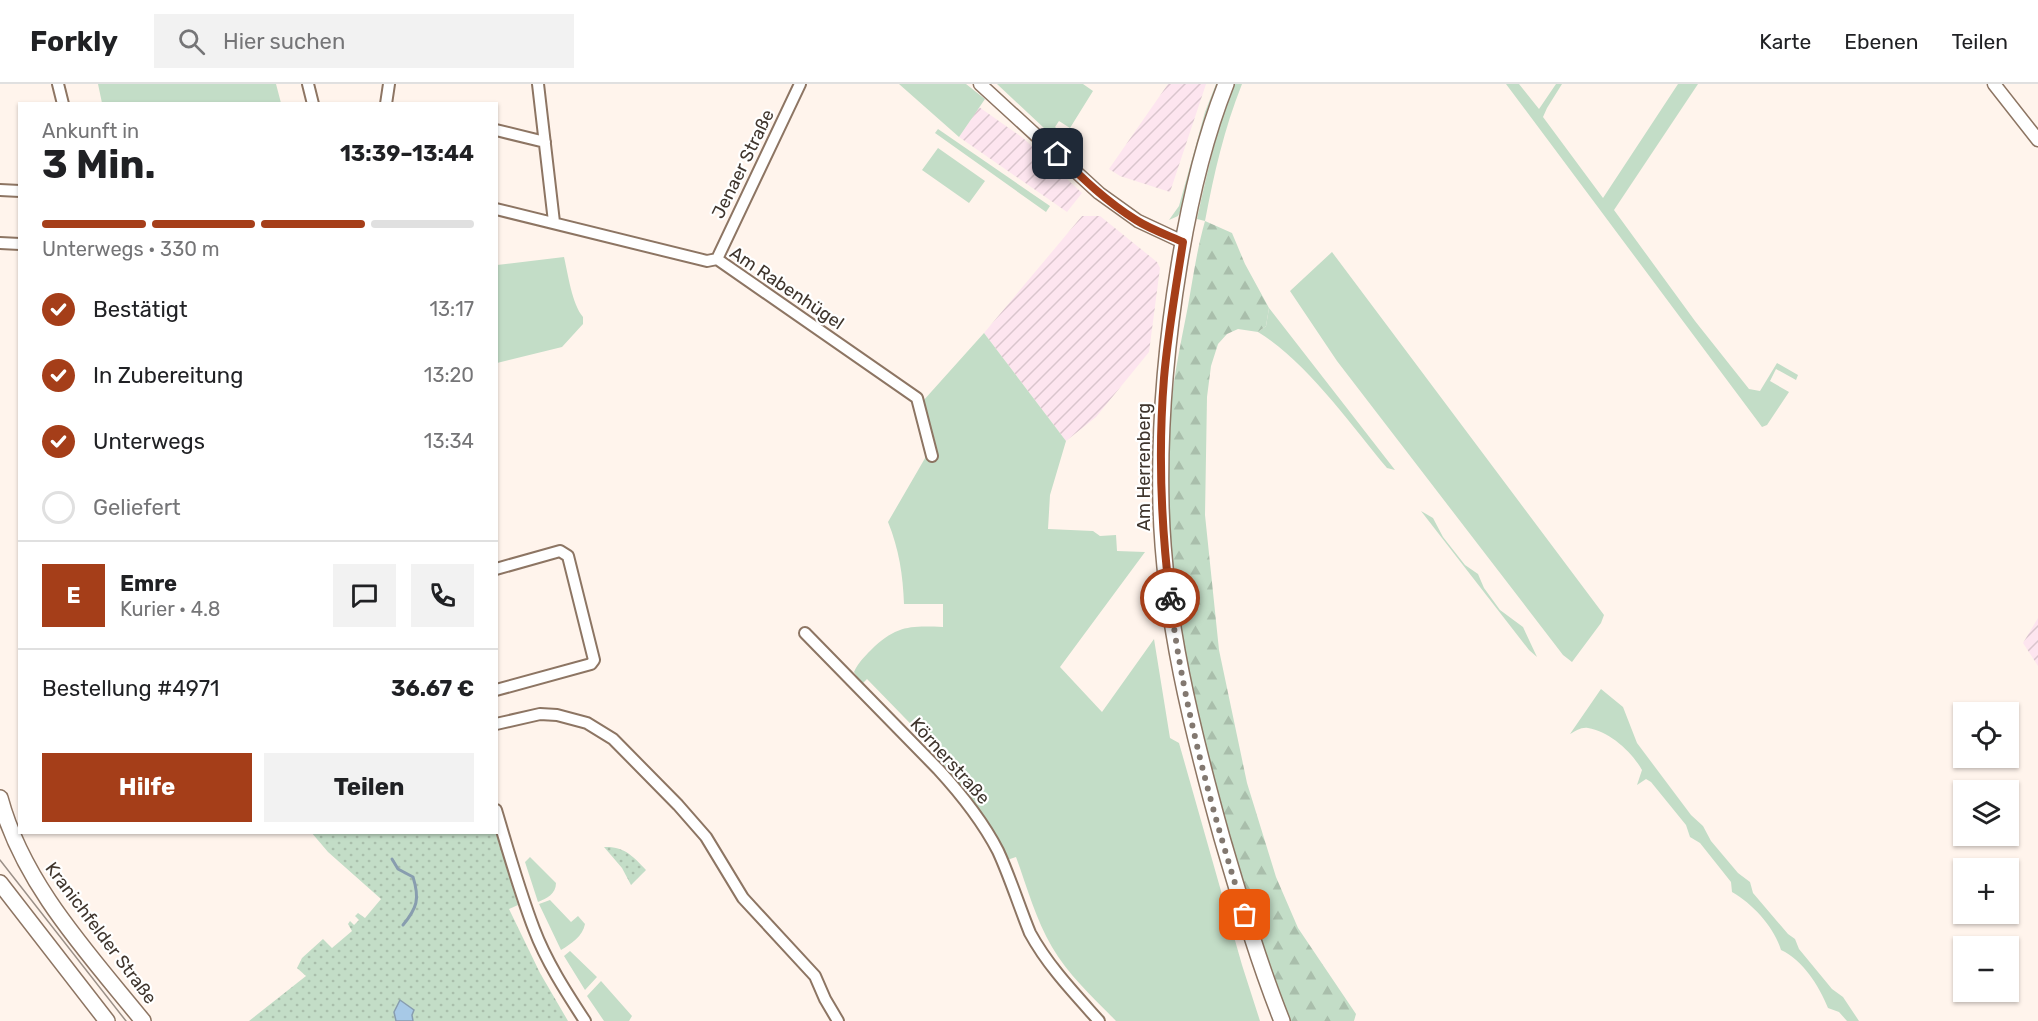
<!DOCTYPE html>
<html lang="de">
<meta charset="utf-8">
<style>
body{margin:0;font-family:Rubik,sans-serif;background:#f2f2f2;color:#202124;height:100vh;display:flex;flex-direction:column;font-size:22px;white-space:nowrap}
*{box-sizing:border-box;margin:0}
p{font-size:20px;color:#757577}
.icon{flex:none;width:33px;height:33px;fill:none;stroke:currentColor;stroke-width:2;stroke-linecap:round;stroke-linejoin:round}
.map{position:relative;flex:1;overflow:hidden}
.drawer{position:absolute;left:18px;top:18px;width:480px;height:732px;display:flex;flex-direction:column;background:#fff;border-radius:0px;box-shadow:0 2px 4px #0004}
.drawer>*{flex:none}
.tools{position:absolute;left:1953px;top:618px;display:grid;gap:12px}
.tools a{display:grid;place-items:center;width:66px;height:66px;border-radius:0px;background:#fff;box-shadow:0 2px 4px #0004;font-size:30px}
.pin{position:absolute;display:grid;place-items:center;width:51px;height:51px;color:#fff;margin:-26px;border-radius:12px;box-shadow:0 3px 9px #0006}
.courier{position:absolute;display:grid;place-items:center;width:60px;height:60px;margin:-30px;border:4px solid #a53e19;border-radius:50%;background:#fff;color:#222;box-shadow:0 2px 8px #0007}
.head em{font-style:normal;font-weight:700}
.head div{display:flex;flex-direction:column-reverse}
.head{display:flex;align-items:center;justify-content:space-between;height:102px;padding:0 24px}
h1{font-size:39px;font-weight:700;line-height:45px}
.bar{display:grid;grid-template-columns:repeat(4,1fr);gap:9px 6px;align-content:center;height:72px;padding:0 24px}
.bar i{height:8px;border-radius:4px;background:#e0e0e0}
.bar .current{background:#a53e19}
.bar p{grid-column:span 4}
.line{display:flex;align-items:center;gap:15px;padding:0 24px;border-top:2px solid #e0e0e0}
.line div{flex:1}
.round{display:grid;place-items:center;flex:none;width:63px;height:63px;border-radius:0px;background:#f2f2f2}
ol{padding:0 24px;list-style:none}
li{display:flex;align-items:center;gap:18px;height:66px}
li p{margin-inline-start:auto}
li .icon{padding:6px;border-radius:50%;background:#a53e19;color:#fff;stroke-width:4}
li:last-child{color:#757577}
li i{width:33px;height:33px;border:3px solid #e0e0e0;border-radius:50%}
.primary-button{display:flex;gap:12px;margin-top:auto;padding:12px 24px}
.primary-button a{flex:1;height:69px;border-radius:0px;background:#a53e19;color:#fff;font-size:24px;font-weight:700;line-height:69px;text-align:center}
.primary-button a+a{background:#f2f2f2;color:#202124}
header{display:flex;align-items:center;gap:36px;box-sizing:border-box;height:84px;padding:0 30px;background:#fff;border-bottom:2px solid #e0e0e0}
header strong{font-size:28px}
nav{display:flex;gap:33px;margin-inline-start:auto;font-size:21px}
.search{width:420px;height:54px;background:#f2f2f2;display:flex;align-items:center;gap:15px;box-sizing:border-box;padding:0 21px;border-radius:0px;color:#757577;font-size:22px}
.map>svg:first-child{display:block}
.industrial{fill:url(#industrial-furrows)}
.green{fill:#c3ddc7}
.forest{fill:url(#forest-firs)}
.park{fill:url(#park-dots)}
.water{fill:#a7c9e7;stroke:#889daf;stroke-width:1.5}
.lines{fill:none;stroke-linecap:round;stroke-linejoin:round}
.stream{stroke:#889daf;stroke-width:3}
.minor-casing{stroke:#8d7563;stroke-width:14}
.tertiary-casing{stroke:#8d7563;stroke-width:15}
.secondary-casing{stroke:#8d7563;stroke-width:18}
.minor{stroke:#fff;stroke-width:10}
.tertiary{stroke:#fff;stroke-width:12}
.secondary{stroke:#fff;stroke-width:15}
.tram{stroke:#9b9088;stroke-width:1.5}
.done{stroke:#827870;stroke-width:6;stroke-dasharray:0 10.8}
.route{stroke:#a53e19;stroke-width:8}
.labels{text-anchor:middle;stroke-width:4.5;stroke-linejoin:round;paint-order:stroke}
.street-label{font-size:18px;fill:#3f352d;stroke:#fff}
</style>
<header>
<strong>Forkly</strong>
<div class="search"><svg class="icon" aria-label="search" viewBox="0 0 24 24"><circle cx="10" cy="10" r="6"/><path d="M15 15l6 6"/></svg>Hier suchen</div>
<nav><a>Karte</a><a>Ebenen</a><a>Teilen</a></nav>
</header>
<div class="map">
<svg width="2038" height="937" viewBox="0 0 2038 937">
<defs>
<pattern id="industrial-furrows" width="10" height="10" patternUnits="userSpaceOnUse" patternTransform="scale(1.5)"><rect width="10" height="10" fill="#fde5ef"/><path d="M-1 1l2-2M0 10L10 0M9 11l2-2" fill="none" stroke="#dac5cd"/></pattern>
<pattern id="forest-firs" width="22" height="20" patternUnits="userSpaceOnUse" patternTransform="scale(1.5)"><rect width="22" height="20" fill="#c3ddc7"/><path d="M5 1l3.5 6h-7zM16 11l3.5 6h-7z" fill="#a9beab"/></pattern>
<pattern id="park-dots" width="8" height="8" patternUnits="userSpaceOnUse" patternTransform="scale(1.5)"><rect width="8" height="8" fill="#c3ddc7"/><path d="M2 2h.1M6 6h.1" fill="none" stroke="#a9beab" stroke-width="1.8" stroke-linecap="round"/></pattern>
</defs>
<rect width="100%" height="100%" fill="#fff4ec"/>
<path class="industrial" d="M 1168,0 L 1206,0 L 1170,108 L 1120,92 L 1109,85 Z
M 979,23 L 1023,54 L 1082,109 L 1067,128 L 959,53 Z
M 1082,132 L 1100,132 L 1157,178 L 1160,184 L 1149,268 L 1096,333 L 1066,357 L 984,249 Z
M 2038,534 L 2038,582 L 2023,559 Z"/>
<path class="green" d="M 98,0 L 276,0 L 281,19 L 102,19 Z
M 899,0 L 966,0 L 985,15 L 959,53 Z
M 997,0 L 1083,0 L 1093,7 L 1070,44 L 1059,37 L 1055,43 L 1065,52 L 1060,59 Z
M 1216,0 L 1220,0 L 1183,122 L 1178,132 L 1169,136 L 1179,122 L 1205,28 Z
M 1233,0 L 1242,0 C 1224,45 1214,90 1205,137 L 1197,135 C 1207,89 1217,45 1233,0 Z
M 1506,0 L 1519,0 L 1539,25 L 1556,0 L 1562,0 L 1547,24 L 1543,33 L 1603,114 L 1678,0 L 1698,0 L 1614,126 L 1695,237 L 1749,305 L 1760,307 L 1777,279 L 1798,291 L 1796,296 L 1776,285 L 1770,297 L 1789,308 L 1767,341 L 1762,343 Z
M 938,45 L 1050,122 L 1046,128 L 935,49 Z
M 938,64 L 985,97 L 969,119 L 922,86 Z
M 1332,168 L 1604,531 L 1601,539 L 1572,578 L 1563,571 L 1337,277 L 1290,207 Z
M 564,173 C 568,190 572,220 583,233 L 583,240 L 562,263 L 497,279 L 497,181 Z
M 1269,224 L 1395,386 L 1387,384 C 1351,341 1306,277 1258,248 L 1266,242 Z
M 984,249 L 1066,357 L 1050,411 L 1048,445 L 1093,447 L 1100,452 L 1116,451 L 1117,467 L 1145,468 L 1060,583 L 1102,628 L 1154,555 L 1170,654 L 1179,659 L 1242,881 L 1260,937 L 1116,937 C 1094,914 1068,891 1052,863 C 1036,836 1027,803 1016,773 L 1007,776 C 987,736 964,706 933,673 L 938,668 L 867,595 L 862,600 L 854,588 C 858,579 864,573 871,566 C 897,541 910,542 943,543 L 943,520 L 904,520 C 903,491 899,465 888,438 L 935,357 L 923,317 Z
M 1421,427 L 1433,434 L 1443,453 L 1465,481 L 1478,490 L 1484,504 L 1500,526 L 1523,543 L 1537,573 L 1529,566 Z
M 1601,605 L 1623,623 L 1637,659 L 1691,731 L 1703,742 L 1711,757 L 1738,789 L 1750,798 L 1753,809 L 1788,850 L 1795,855 L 1799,865 L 1832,905 L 1843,913 L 1859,937 L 1847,937 L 1839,928 L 1828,924 C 1819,902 1803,876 1781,866 C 1774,843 1753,820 1732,808 L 1731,798 L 1700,759 L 1690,753 L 1686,741 L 1651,698 L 1646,695 L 1637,701 L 1642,686 C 1632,668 1609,647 1588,644 C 1581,643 1576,647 1570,650 Z
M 530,773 L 556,799 C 556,810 547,814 538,818 L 525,778 Z
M 550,816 L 571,838 L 578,832 L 585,840 C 583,852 571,860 561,866 L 539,820 Z
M 570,867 L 597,893 L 585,906 L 564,872 Z
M 601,897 L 632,932 L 629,937 L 604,937 L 587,912 Z"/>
<path class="forest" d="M 1205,137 L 1232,149 L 1245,180 L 1269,224 L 1266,242 L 1258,248 L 1238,245 L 1227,250 L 1218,260 L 1211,282 L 1207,313 L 1205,431 L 1219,566 L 1247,699 L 1276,793 L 1298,844 L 1356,930 L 1354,937 L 1290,937 C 1221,753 1159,545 1169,347 C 1171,304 1180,263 1188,222 C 1193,194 1197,165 1205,137 Z"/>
<path class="park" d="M 311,748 L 496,749 L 518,821 L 509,825 L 540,889 L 568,937 L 249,937 L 306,892 L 297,884 L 302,874 L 323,855 L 332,864 L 352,847 L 348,840 L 350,837 L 354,841 L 359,836 L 355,832 L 358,829 L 365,834 L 381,815 L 328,768 Z
M 604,763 C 624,762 633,772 646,786 L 631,801 L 622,784 Z"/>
<path class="water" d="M 400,916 L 414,926 L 412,931 L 413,937 L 396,937 L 394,928 Z"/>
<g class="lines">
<path class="stream" d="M 392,775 L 398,785 L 413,793 C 420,815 417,824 403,841"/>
<defs>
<path id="minor" d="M 58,0 L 63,20
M 308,0 L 313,20
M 538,0 L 554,138
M 386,20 L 389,0
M 496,46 L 545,58
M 0,106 L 20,107
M 496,125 L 707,177 L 717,175 L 917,314 L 932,372
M 0,159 L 20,160
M 717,175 L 800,0
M 496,485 L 560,467 L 568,472 L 594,576 L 591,580 L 496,606
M 805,549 L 938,685 C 961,710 982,736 998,767 C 1010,793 1019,822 1030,849 C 1048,882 1074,909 1099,937
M 496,640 L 540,630 L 557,631 L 587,639 L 613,655 L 678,721 L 706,753 L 743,814 L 815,892 L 825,915 L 838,937
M 496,726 C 508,766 519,806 534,845 C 546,877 566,908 585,937"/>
<path id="tertiary" d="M 980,0 L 1099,109 L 1138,137 L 1183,158
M 1994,0 L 2038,56"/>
<path id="secondary" d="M 1226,0 C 1203,58 1189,120 1179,182 C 1166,261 1159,341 1161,422 C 1164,534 1192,646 1222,754 C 1240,815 1258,877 1282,937
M 0,714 C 23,800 88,869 143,937
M 0,799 L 107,937"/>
</defs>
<use href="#minor" class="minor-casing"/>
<use href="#tertiary" class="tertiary-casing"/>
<use href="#secondary" class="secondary-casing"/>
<use href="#minor" class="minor"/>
<use href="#tertiary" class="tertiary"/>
<use href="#secondary" class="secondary"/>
<path class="tram" d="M 0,776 L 126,937"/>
</g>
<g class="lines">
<path class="done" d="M 1170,514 C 1183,621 1212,728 1245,831"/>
<path class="route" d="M 1058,70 C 1082,94 1107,118 1136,136 C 1150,145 1167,151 1183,158 C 1176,203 1168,248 1164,294 C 1158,368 1161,441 1170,514"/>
</g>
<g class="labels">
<g class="street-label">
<text transform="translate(743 80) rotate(-64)" y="6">Jenaer Straße</text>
<text transform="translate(787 204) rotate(34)" y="6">Am Rabenhügel</text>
<text transform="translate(1144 383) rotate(-90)" y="6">Am Herrenberg</text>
<text transform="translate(950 677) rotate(48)" y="6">Körnerstraße</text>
<text transform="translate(101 849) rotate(53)" y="6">Kranichfelder Straße</text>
</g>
</g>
</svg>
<div class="tools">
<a><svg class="icon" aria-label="locate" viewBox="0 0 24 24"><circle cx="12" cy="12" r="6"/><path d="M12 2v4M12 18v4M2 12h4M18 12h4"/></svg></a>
<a><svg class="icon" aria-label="layers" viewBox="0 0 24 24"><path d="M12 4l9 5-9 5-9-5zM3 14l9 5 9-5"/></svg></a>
<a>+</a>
<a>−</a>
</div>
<div class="pin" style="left:1245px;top:831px;background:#ea580c"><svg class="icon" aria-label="bag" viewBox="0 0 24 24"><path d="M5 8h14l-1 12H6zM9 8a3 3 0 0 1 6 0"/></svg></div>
<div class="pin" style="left:1058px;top:70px;background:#1f2937"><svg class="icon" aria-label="home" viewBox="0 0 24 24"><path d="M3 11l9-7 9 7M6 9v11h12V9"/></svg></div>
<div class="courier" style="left:1170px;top:514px"><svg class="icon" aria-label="bike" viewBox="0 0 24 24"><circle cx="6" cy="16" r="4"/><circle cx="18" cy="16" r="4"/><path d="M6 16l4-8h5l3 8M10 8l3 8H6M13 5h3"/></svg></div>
<section class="drawer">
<div class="head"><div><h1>3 Min.</h1><p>Ankunft in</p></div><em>13:39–13:44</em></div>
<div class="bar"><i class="current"></i><i class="current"></i><i class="current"></i><i></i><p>Unterwegs · 330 m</p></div>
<ol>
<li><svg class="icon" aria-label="check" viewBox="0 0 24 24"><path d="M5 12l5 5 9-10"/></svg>Bestätigt<p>13:17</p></li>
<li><svg class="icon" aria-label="check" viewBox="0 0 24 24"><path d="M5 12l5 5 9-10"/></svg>In Zubereitung<p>13:20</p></li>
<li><svg class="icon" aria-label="check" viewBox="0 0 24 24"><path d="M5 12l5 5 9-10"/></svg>Unterwegs<p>13:34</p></li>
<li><i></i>Geliefert</li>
</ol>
<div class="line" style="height:108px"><b class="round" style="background:#a53e19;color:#fff">E</b><div><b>Emre</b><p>Kurier · 4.8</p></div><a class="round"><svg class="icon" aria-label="chat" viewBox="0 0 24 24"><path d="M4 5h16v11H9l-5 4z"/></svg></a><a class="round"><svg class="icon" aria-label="phone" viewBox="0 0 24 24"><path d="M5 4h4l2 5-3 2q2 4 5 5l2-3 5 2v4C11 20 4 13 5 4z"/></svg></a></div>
<div class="line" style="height:78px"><div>Bestellung #4971</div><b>36.67 €</b></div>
<div class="primary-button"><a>Hilfe</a><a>Teilen</a></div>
</section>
</div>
